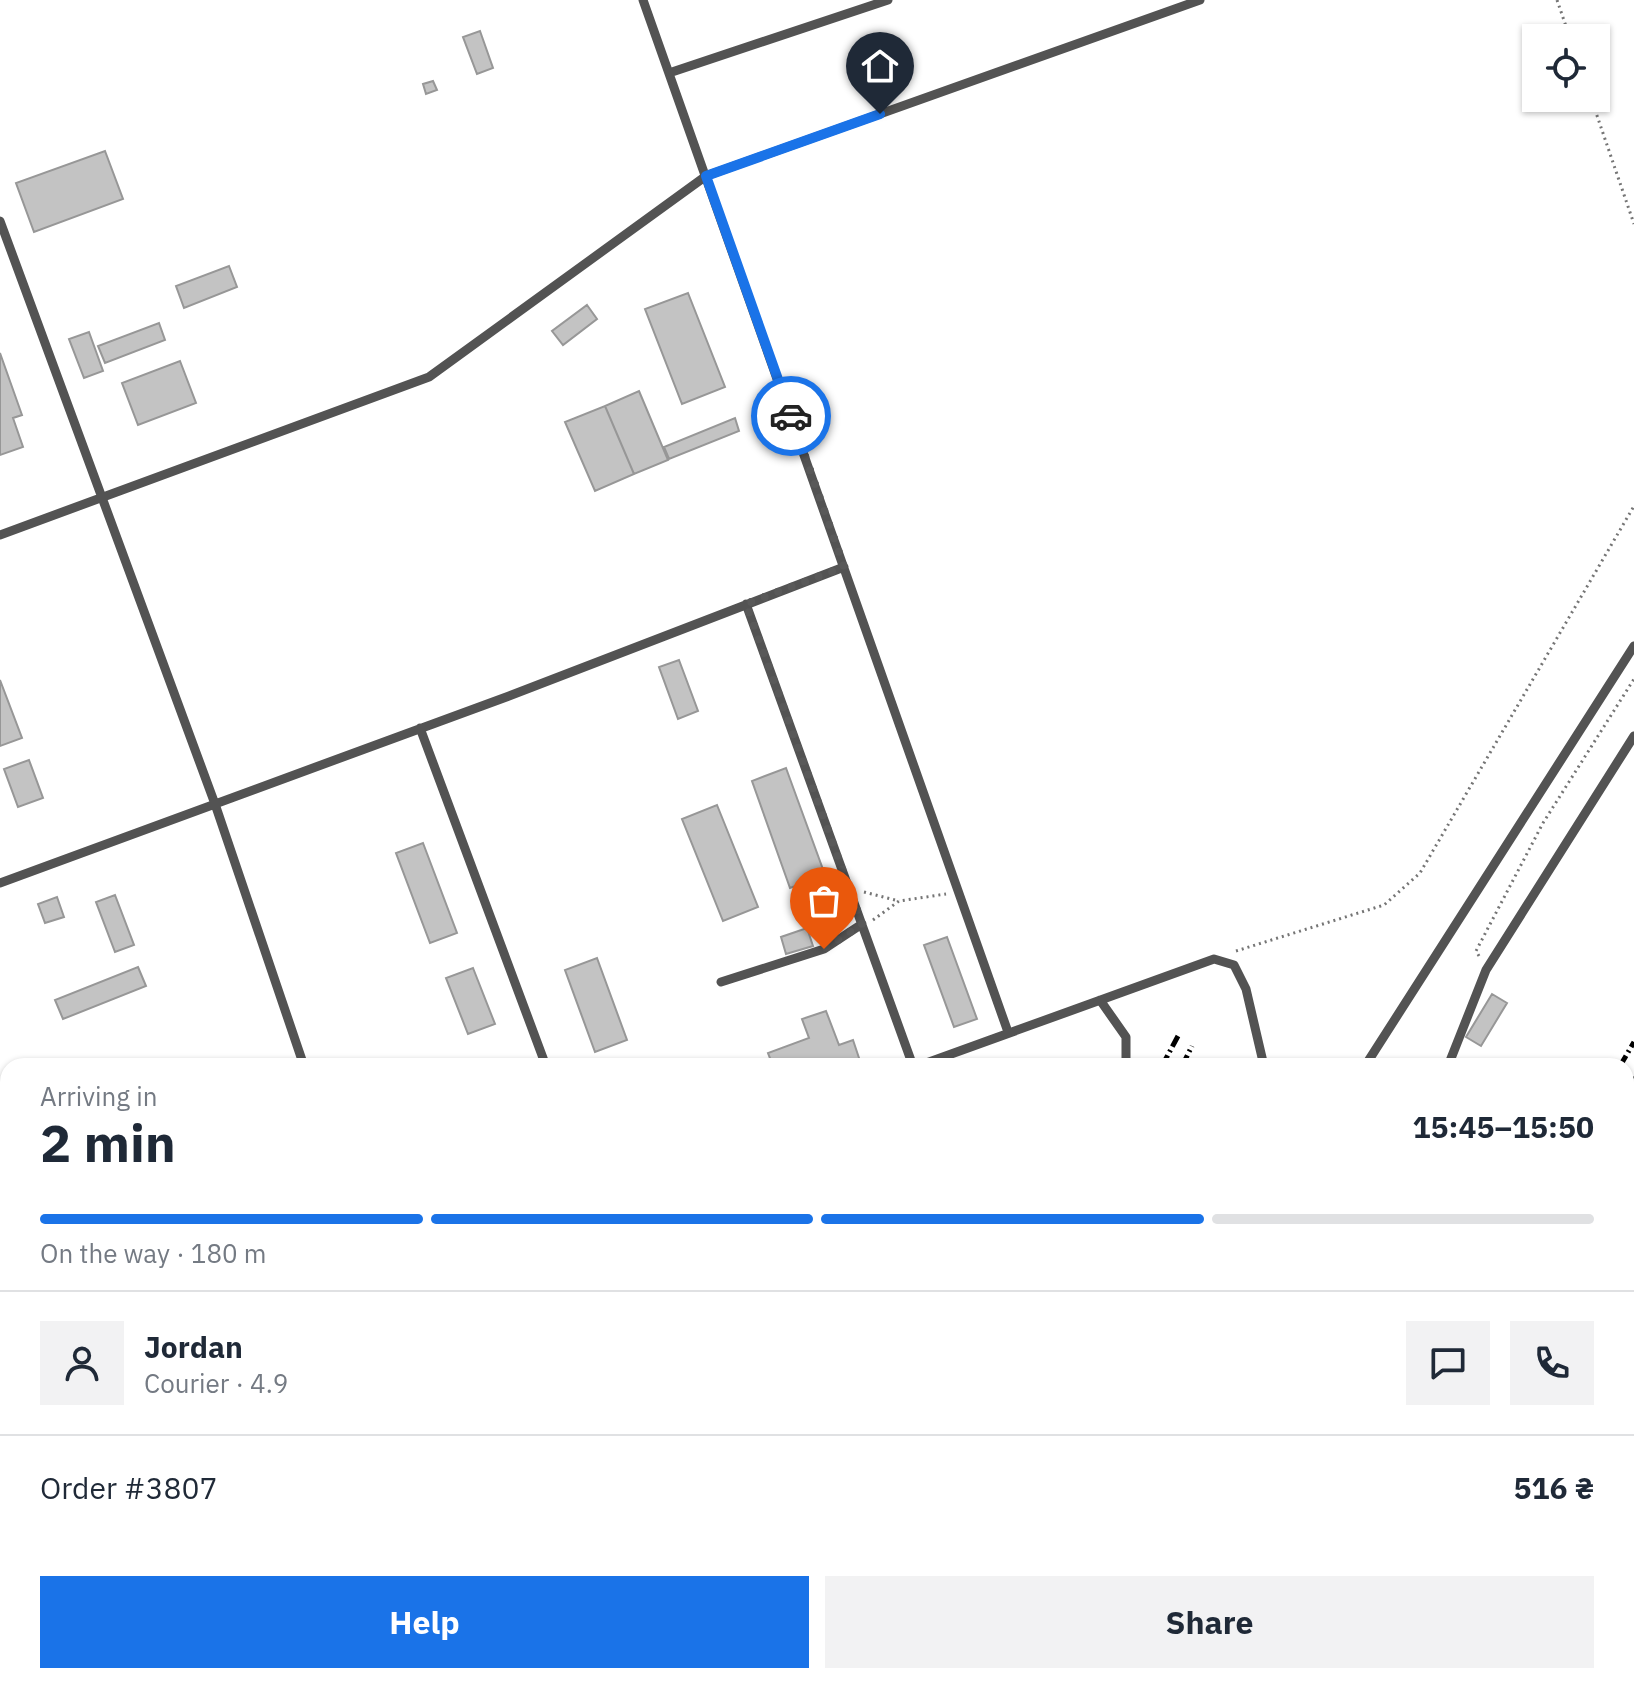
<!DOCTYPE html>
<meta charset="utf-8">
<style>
body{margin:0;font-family:"IBM Plex Sans",sans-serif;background:#f2f2f3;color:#1f2937;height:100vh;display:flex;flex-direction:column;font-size:30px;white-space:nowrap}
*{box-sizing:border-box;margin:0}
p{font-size:26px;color:#747a83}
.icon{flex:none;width:44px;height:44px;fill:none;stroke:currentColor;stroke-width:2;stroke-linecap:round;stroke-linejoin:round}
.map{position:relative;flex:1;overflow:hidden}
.side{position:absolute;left:0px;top:1058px;width:1634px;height:626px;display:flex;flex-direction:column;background:#fff;border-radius:24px 24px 0 0;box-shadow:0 2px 6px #0004}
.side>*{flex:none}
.fabs{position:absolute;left:1522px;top:24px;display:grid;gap:16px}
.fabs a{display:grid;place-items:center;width:88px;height:88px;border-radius:0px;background:#fff;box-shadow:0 2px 6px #0004;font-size:40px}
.pin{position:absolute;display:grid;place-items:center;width:68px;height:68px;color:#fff;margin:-82px -34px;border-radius:50% 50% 50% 0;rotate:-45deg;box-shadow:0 0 8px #0007}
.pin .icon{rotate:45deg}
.courier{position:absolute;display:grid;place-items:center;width:80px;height:80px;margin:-40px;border:6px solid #1a73e8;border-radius:50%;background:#fff;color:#222;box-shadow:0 2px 10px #0007}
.overview em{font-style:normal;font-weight:700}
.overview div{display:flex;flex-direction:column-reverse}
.overview{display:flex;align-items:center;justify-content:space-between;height:136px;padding:0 40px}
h1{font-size:52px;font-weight:700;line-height:60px}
.bar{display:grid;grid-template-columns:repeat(4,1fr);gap:12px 8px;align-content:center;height:96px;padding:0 40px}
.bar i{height:10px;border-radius:6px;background:#e0e1e3}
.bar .active{background:#1a73e8}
.bar p{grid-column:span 4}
.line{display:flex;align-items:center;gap:20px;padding:0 40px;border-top:2px solid #e0e1e3}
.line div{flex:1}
.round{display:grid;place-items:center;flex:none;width:84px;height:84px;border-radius:0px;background:#f2f2f3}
.button{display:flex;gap:16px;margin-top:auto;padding:16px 40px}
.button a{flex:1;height:92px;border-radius:0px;background:#1a73e8;color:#fff;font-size:32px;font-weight:700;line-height:92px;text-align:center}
.button a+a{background:#f2f2f3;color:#1f2937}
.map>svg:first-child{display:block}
.building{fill:#c3c3c3;stroke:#979797;stroke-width:2}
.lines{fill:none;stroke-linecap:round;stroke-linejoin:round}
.path{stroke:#757575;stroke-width:3;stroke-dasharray:2 4;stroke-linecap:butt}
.service{stroke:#535353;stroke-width:9}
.minor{stroke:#535353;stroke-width:16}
.rail{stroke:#000;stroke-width:5;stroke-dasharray:12 4 2 4;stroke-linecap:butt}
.done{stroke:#595959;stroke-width:8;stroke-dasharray:0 14.4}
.route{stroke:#1a73e8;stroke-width:10}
</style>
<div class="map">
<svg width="1634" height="1683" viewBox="0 0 1634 1683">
<rect width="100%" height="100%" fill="#fff"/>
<path class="building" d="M 480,31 L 493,68 L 477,74 L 463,37 Z
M 433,81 L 437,90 L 426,94 L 423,84 Z
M 105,151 L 123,199 L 34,232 L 16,183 Z
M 229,266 L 237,287 L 184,308 L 176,286 Z
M 688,293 L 725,387 L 682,404 L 645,309 Z
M 587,305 L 597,319 L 563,345 L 552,331 Z
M 159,323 L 165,340 L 105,363 L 98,346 Z
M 89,332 L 103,371 L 84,378 L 69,339 Z
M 0,353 L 22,415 L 13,418 L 23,447 L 0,455 Z
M 180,361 L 196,403 L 138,425 L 122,383 Z
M 639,391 L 668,460 L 634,474 L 605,406 Z
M 605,406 L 634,474 L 595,491 L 565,422 Z
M 735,418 L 739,431 L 669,459 L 664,447 Z
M 679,660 L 698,711 L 678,719 L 659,667 Z
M 0,680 L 22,738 L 0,746 Z
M 29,760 L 43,798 L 18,807 L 4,769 Z
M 786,768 L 825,875 L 790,888 L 752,781 Z
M 717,805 L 758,907 L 723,921 L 682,819 Z
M 423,843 L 457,933 L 430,943 L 396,853 Z
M 115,895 L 134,945 L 115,952 L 96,902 Z
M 57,897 L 64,917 L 45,923 L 38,904 Z
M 807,928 L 813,946 L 786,954 L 781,937 Z
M 947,937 L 977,1019 L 954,1027 L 924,945 Z
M 597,958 L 627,1040 L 595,1052 L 565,970 Z
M 138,967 L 146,986 L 63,1019 L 55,1000 Z
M 473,968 L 495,1024 L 468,1034 L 446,978 Z
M 1492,994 L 1507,1003 L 1481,1046 L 1466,1037 Z
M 826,1011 L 839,1045 L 853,1040 L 861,1064 L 796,1066 L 795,1062 L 773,1066 L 768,1053 L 809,1038 L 802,1019 Z
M 1634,1150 L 1634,1182 L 1626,1194 L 1626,1162 Z
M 1634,1219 L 1634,1255 L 1626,1268 L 1626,1232 Z
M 1634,1348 L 1634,1438 L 1626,1451 L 1626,1361 Z
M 1626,1528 L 1634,1532 L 1634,1558 L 1626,1573 Z
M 1634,1628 L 1634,1673 L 1626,1668 L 1626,1643 Z
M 1310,1676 L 1331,1676 L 1326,1683 L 1306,1683 Z
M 1355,1676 L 1376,1676 L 1372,1683 L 1350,1683 Z"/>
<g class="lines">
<path class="path" d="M 1557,0 L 1570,38
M 1591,98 L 1634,224
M 864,892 L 899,901
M 873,920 L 899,901 L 946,894
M 1236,951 L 1384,905 L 1420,873 L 1634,506
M 1479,956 L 1476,951 L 1543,823 L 1634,679"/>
<path class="service" d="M 643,0 L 1008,1032
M 669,73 L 888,0
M 0,221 L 215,804 L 304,1066
M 0,535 L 429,377 L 706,176 L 1200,0
M 746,604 L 913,1066
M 420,728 L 546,1066
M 0,883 L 509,696 L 844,567
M 721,982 L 824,949 L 862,924
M 1100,1000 L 1126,1037 L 1126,1066
M 918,1066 L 1214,959 L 1234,965 L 1246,989 L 1264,1066
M 1365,1066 L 1634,646
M 1448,1066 L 1486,970 L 1634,736
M 1626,1215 L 1634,1203
M 0,1380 L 8,1377
M 1626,1510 L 1634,1514
M 606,1676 L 611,1683
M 981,1683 L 985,1676
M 1073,1683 L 1077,1676
M 1338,1683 L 1342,1676"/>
<path class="minor" d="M 1626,1294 L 1634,1282"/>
<path class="rail" d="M 1162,1066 L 1178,1036
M 1182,1066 L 1192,1046
M 1620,1066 L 1634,1042
M 1626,1086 L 1634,1073
M 836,1683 L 840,1676
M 1255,1683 L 1259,1676
M 1273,1683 L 1277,1676"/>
</g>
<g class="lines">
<path class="done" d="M 791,416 L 844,567 L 746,604 L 862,924 L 824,949"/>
<path class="route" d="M 791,416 L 706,176 L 880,114"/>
</g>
</svg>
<div class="fabs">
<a><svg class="icon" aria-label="locate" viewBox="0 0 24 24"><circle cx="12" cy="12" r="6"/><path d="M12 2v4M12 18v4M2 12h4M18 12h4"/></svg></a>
</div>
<div class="pin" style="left:824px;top:949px;background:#ea580c"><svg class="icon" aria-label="bag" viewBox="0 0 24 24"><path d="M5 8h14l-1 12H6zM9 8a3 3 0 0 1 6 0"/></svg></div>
<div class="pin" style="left:880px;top:114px;background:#1f2937"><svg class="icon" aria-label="home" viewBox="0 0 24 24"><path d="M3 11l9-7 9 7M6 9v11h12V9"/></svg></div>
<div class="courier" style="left:791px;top:416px"><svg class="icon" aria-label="car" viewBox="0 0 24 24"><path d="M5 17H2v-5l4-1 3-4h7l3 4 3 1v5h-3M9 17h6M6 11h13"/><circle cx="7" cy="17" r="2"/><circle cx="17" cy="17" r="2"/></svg></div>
<section class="side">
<div class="overview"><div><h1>2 min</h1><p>Arriving in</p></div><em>15:45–15:50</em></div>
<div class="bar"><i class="active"></i><i class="active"></i><i class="active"></i><i></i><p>On the way · 180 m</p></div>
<div class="line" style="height:144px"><a class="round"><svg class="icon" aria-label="person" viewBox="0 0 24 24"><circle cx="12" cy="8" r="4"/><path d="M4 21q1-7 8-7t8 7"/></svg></a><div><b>Jordan</b><p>Courier · 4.9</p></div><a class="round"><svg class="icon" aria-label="chat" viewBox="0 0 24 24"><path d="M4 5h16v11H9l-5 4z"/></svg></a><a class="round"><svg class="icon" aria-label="phone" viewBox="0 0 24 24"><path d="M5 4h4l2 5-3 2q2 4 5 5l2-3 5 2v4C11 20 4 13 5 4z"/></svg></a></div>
<div class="line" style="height:104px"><div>Order #3807</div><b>516 ₴</b></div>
<div class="button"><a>Help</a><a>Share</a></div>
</section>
</div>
